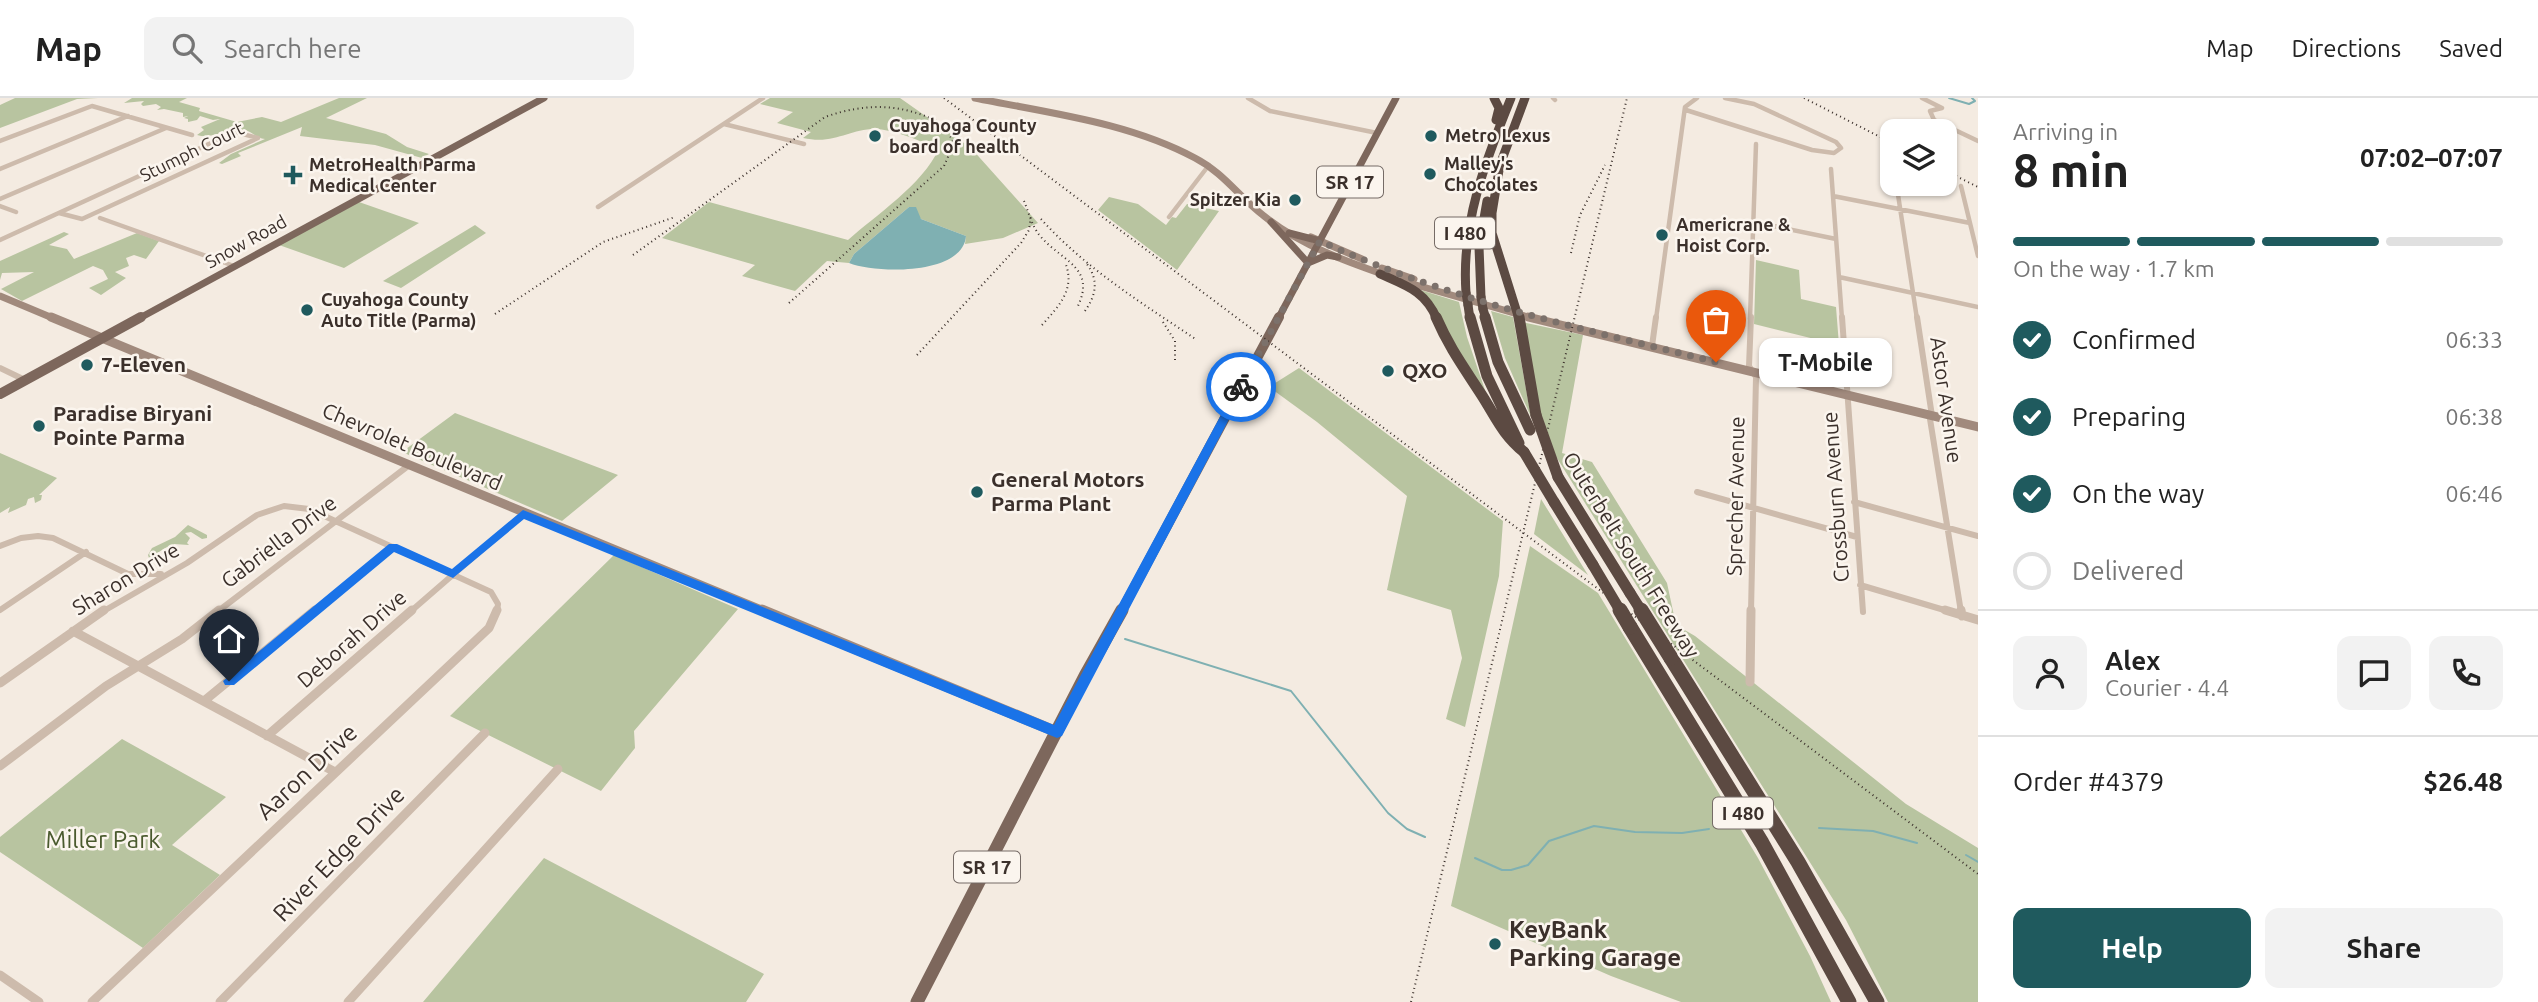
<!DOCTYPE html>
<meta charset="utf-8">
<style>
body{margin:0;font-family:Ubuntu,sans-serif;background:#f2f2f2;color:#222;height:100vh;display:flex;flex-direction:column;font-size:26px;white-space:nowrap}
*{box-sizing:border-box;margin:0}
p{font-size:23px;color:#767676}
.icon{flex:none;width:38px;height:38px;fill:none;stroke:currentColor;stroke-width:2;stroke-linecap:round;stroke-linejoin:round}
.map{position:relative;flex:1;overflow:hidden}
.sheet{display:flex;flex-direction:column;background:#fff;width:560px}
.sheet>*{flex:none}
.fabs{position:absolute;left:1880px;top:21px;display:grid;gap:14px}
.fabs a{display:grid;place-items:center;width:77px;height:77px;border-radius:14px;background:#fff;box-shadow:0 2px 5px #0004;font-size:35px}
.pin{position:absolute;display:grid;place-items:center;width:60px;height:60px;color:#fff;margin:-72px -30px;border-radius:50% 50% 50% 0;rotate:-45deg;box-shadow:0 0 7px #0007}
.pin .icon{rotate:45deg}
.courier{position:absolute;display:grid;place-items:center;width:70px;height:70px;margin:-35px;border:5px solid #1a73e8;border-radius:50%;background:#fff;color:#222;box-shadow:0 2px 9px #0007}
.bubble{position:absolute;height:49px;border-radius:14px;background:#fff;box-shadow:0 2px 5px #0004;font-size:23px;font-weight:700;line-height:49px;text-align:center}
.headline em{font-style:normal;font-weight:700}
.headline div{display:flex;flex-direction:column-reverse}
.headline{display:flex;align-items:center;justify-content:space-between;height:119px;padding:0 35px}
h1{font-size:46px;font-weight:700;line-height:52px}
.bar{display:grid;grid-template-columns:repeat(4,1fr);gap:10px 7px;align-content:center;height:84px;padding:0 35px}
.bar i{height:9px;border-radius:5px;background:#e0e0e0}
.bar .current{background:#1f5a5e}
.bar p{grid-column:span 4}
.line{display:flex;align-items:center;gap:18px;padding:0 35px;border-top:2px solid #e0e0e0}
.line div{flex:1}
.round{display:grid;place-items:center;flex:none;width:74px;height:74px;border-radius:14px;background:#f2f2f2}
ol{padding:0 35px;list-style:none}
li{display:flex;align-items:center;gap:21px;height:77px}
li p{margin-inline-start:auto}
li .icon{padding:7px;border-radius:50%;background:#1f5a5e;color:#fff;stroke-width:4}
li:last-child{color:#767676}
li i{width:38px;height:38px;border:4px solid #e0e0e0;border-radius:50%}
.action{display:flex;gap:14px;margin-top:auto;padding:14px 35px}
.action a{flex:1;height:80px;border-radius:14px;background:#1f5a5e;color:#fff;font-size:28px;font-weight:700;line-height:80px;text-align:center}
.action a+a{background:#f2f2f2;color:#222}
header{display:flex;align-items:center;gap:42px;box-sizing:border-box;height:98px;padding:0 35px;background:#fff;border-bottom:2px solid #e0e0e0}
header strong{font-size:33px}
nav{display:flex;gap:38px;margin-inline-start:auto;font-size:24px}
.search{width:490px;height:63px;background:#f2f2f2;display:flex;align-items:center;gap:18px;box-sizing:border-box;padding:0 24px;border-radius:14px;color:#767676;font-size:26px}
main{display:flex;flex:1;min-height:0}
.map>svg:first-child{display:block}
.green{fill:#b8c4a0}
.water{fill:#7fb0b2}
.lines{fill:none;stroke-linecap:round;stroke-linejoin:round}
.stream{stroke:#7fb0b2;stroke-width:2}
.minor-far2{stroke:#cdbbac;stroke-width:4.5}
.minor-far1{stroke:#cdbbac;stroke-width:6}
.minor{stroke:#cdbbac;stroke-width:9}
.secondary-far2{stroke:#a18a7d;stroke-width:7}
.secondary-far1{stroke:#a18a7d;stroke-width:9}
.secondary{stroke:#a18a7d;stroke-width:11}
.primary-far2{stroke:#7d675c;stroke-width:7}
.primary-far1{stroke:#7d675c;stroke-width:10}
.primary{stroke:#7d675c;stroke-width:13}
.motorway-far2{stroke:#5c4a42;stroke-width:9}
.motorway-far1{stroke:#5c4a42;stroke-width:11}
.motorway{stroke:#5c4a42;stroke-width:15}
.rail{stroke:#3b302b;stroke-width:2;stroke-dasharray:1 3.5;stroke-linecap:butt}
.motorway-bridge-far2{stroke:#5c4a42;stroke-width:9}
.motorway-bridge-far1{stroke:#5c4a42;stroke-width:11}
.motorway-bridge{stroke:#5c4a42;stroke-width:15}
.route{fill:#1a73e8}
.done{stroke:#7c716b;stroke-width:7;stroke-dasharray:0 12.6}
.poi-dot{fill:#1f5a5e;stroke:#fbf5ee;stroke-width:2.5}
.labels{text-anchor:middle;stroke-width:5;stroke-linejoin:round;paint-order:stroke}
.far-poi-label{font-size:18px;font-weight:bold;fill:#3b302b;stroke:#fbf5ee;text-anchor:start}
.far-street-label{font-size:18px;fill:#3b302b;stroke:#fbf5ee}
.shield{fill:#fbf5ee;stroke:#756b66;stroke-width:2}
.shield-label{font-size:19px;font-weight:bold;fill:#3b302b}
.poi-label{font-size:21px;font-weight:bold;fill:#3b302b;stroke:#fbf5ee;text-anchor:start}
.street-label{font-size:21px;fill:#3b302b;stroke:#fbf5ee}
.near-street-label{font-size:24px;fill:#3b302b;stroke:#fbf5ee}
.near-park-label{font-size:24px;fill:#4a5a2e;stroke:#fbf5ee}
.near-poi-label{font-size:24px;font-weight:bold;fill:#3b302b;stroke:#fbf5ee;text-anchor:start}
</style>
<header>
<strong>Map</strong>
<div class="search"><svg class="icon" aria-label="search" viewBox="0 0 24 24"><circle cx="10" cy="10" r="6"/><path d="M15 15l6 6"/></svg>Search here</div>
<nav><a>Map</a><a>Directions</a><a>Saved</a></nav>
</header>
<main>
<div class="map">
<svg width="1978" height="904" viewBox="0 0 1978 904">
<rect width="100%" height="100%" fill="#f4ebe1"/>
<path class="green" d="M 15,0 L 98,0 L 77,1 L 0,30 L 0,7 Z
M 132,0 L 187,0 L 179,4 L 200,10 L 199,13 L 237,24 L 262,19 L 281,24 L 339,0 L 367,0 L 326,20 L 386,36 L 407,49 L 429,56 L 422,60 L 375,47 L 300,38 L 302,29 L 238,55 L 241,58 L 222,66 L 219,65 L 231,56 L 265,41 C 256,40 252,33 244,32 C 227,29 214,42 197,37 L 204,32 L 201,29 L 220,21 L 213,22 L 200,18 L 197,22 L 188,24 L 188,21 L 184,20 L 188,18 L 183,19 L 183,15 L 164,11 L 157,12 L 161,9 L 156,6 L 143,8 L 141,6 L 144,3 L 124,5 Z
M 770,0 L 900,0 L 971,50 L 1038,125 L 1003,140 L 965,146 L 966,138 L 921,121 L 909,109 L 854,156 L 849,165 L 827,163 L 795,193 L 742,178 L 755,167 L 662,140 L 709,104 L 848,142 C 875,118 924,85 938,52 C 924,43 891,31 875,31 C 848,31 835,47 803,40 L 811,34 L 777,25 L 793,14 L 760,6 Z
M 1109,99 L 1138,106 L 1166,127 L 1172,119 L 1176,120 L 1187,106 L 1219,113 L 1177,172 L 1098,112 Z
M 359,104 L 419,125 L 344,170 L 279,147 Z
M 475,127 L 486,135 L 401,190 L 383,183 Z
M 64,134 L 69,136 L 49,147 L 67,151 L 74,161 L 137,135 L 159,143 L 146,161 L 134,157 L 126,160 L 129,168 L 115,174 L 126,180 L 101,197 L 89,190 L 108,181 L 103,172 L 93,168 L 22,203 L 1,191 L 34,174 L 2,175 L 0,182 L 0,163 Z
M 1756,162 L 1799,172 L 1801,201 L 1836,209 L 1839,247 L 1754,226 Z
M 1414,190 L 1459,204 L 1467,239 L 1486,295 Z
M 1491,213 L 1513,219 L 1531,319 L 1505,260 Z
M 1522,224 L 1583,237 L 1562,355 L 1592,364 L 1667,485 L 1676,527 L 1695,538 L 1906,706 L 1978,750 L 1978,904 L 1888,904 L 1846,822 L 1555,357 L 1540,317 Z
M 1299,270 L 1503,423 L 1499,478 L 1465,629 L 1446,621 L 1462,560 L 1451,512 L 1387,492 L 1407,398 L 1317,324 L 1269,289 Z
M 455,315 L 618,377 L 562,423 L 402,354 Z
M 0,355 L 57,380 L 39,397 L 42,397 L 41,402 L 35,405 L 34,399 L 28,401 L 26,407 L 8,415 L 10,409 L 0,415 Z
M 1541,401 L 1588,477 L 1534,436 Z
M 188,427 L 207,437 L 207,440 L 202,441 L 191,434 L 185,435 L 190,440 L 187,445 L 189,447 L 174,446 L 174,452 L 167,449 L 149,460 L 148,457 L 152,450 L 175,439 Z
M 1530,448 L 1598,495 L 1758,760 L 1810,858 L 1831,904 L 1681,904 L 1611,878 L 1451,808 Z
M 614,457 L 738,511 L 634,633 L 635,650 L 601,693 L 450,618 Z
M 122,641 L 226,699 L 172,747 L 220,777 L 143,850 L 0,754 L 0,739 Z
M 544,760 L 764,876 L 746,904 L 423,904 Z"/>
<path class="water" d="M 909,109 L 916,109 L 921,121 L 966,138 C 963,177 877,176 849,165 L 854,156 Z"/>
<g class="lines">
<path class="stream" d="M 1949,0 L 1969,6 L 1975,3 L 1972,0
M 1125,541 L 1291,593 L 1388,715 L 1407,731 L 1425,739
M 1819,730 L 1873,733 L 1917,745
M 1966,757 L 1978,764
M 1475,760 L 1502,772 L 1511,772 L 1528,767 L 1549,743 L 1594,728 L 1635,734 L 1682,735 L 1709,731"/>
<path class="minor-far2" d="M 1248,0 L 1270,13 L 1377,35
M 1553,0 L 1555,2
M 1922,0 L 1942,10 L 1930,13 L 1934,22 L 1978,43
M 1686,12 L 1812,52 L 1834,55 L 1841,50 L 1836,44 L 1754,6 L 1725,0
M 724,26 L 804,46
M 0,43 L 92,8 L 192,37
M 0,71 L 128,18
M 1831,71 L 1842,221
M 1961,88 L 1978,158
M 1897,90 L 1917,221
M 1833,98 L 1970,125
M 0,101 L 166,30
M 0,108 L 16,114
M 598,109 L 763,0
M 1169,119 L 1209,67
M 100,120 L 234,168
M 1754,124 L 1836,141
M 0,142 L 235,34 L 258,40 L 82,121 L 59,115
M 1839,179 L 1978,209
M 1656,221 L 1685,9 L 1697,0
M 1750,221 L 1756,46"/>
<path class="minor-far1" d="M 1751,219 L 1749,268 L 1756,279 L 1751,514
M 1842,219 L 1863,514
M 1917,219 L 1932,318 L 1930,321 L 1961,514
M 1652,248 L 1656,219
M 0,270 L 25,282
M 1697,394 L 1857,439
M 1854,404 L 1978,438
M 0,448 L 21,440 L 38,438 L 53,440 L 128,476 L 161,476
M 1860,487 L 1951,514
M 0,512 L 86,454
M 102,514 L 187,465 L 257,417 L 284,408 L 309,411 L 491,494 L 498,506 L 497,514
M 217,514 L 408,368
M 313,514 L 393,449
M 410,514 L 523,416"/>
<path class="minor" d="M 1945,512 L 1978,522
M 1961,512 L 1962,518
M 73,533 L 335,674
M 1750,584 L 1751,512
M 0,585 L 104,512
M 204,603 L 315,512
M 267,638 L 412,512
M 0,668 L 106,588 L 182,541 L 219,512
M 0,877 L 39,904
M 92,904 L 489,530 L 497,512
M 220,904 L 485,635
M 348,904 L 558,671"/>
<path class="secondary-far2" d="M 975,0 C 1048,15 1128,24 1195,60 C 1224,75 1239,99 1264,118 C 1300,147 1345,163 1388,178
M 1311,139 L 1362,161
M 1382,170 L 1414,181
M 1402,183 L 1535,221
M 0,198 L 55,221"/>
<path class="secondary-far1" d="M 51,219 L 766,514
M 1528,219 L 1978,329"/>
<path class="secondary" d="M 762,512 L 1057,634"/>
<path class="primary-far2" d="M 1271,124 L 1308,165
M 1289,135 L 1320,143
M 1308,165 L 1327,157 L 1338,159
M 138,221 L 544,0
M 1278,221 L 1396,0"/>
<path class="primary-far1" d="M 0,296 L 141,219
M 1121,514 L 1279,219"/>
<path class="primary" d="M 917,904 L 1085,578 L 1122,512"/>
<path class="motorway-far2" d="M 1494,0 L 1499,10 L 1496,22
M 1500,66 L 1492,115 L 1492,135 L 1519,221
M 1498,72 L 1525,0
M 1380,176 C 1407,188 1425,193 1437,221
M 1466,195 C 1461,125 1485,64 1511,0
M 1481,199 L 1479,149 L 1487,103
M 1468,207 L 1470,221
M 1483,211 L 1486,221"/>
<path class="motorway-far1" d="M 1436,219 C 1450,251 1463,268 1481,296 C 1496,319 1502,336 1524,354
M 1470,219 L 1487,278 L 1519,345
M 1485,219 L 1498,264 L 1530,332
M 1519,219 L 1536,317
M 1558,379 L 1630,495
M 1554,404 L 1593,467"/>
<path class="motorway" d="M 1630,529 L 1762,745 L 1849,904
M 1671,560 L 1798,764 L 1877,904"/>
<path class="rail" d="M 944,0 L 1978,776
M 1804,0 L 1892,45
M 1944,72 L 1978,89
M 1024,103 C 1029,115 1032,129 1041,139 C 1063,164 1097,170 1077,210
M 1041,121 C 1085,170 1143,206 1197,242
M 1571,155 L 1580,117 L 1605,67
M 633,157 L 825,19 C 865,5 900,5 939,24
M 789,205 L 944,68 L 954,45 L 945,29
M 1085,213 C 1096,197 1099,183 1087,166
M 495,216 L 603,144 L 675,119
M 1163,224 L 1175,243 L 1175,264
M 1042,227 C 1059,208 1076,191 1065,164
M 917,257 L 1021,145 L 1029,132 L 1031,118
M 1411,904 L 1627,0"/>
<path class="motorway-bridge-far2" d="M 1466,195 L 1468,207
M 1481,199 L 1483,211"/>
<path class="motorway-bridge-far1" d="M 1536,317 L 1558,379
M 1524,354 L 1554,404
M 1593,467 L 1621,514
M 1630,495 L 1642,514"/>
<path class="motorway-bridge" d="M 1620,512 L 1630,529
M 1641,512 L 1671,560"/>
</g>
<path class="route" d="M 1241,286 L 1246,289 L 1062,638 L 1057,640 L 524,421 L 453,480 L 394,454 L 234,587 L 225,587 L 223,583 L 389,446 L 397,446 L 452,471 L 523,412 L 1054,627 L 1236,289 Z"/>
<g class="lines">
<path class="done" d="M 1241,289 L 1320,143 C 1446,201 1582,231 1716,264"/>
</g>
<g class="poi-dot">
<circle cx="875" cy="38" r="7"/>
<circle cx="1431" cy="38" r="7"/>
<circle cx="1430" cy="76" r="7"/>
<path d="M289.5 66.5h7v7h7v7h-7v7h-7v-7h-7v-7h7z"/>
<circle cx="1295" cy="102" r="7"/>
<circle cx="1662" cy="137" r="7"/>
<circle cx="307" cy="212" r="7"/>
<circle cx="87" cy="267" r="7"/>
<circle cx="1388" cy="273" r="7"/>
<circle cx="39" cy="328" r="7"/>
<circle cx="977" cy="394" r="7"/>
<circle cx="1495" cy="846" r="7"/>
</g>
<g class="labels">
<g class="far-poi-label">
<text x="889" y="34">Cuyahoga County<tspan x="889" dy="21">board of health</tspan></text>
<text x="1445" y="44">Metro Lexus</text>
<text x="1444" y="72">Malley's<tspan x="1444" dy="21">Chocolates</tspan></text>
<text x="309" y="73">MetroHealth Parma<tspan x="309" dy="21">Medical Center</tspan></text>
<text x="1281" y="108" text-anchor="end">Spitzer Kia</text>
<text x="1676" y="133">Americrane &amp;<tspan x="1676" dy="21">Hoist Corp.</tspan></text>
<text x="321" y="208">Cuyahoga County<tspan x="321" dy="21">Auto Title (Parma)</tspan></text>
</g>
<g class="far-street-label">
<text transform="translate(192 54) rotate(-26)" y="6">Stumph Court</text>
<text transform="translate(246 144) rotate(-29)" y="6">Snow Road</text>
</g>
<g class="shield">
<rect x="1317" y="68.5" width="66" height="31" rx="5"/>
<rect x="1435" y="119.5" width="60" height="31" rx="5"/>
<rect x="1713" y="699.5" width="60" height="31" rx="5"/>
<rect x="954" y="753.5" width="66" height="31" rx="5"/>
</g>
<g class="shield-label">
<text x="1350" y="91">SR 17</text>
<text x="1465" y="142">I 480</text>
<text x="1743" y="722">I 480</text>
<text x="987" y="776">SR 17</text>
</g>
<g class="poi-label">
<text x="101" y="274">7-Eleven</text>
<text x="1402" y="280">QXO</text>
<text x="53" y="323">Paradise Biryani<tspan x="53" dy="24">Pointe Parma</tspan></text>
<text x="991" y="389">General Motors<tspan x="991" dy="24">Parma Plant</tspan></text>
</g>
<g class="street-label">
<text transform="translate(1946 302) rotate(82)" y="7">Astor Avenue</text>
<text transform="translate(412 349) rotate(23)" y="7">Chevrolet Boulevard</text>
<text transform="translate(1736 398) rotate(-89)" y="7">Sprecher Avenue</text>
<text transform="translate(1836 399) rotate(-94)" y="7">Crossburn Avenue</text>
<text transform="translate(279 444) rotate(-37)" y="7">Gabriella Drive</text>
<text transform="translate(1631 457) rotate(58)" y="7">Outerbelt South Freeway</text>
<text transform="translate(126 481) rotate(-31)" y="7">Sharon Drive</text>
<text transform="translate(352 541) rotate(-41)" y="7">Deborah Drive</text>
</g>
<g class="near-street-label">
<text transform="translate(307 674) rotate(-43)" y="8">Aaron Drive</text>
<text transform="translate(339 756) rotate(-46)" y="8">River Edge Drive</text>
</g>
<g class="near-park-label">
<text x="103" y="750">Miller Park</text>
</g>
<g class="near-poi-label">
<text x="1509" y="840">KeyBank<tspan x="1509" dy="28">Parking Garage</tspan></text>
</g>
</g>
</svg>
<div class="fabs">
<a><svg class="icon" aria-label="layers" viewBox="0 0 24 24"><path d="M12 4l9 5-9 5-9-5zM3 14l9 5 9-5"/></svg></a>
</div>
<div class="pin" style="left:1716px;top:264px;background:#ea580c"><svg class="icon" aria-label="bag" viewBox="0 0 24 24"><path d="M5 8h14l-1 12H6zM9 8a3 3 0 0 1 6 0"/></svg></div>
<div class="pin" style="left:229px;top:583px;background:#1f2937"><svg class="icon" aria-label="home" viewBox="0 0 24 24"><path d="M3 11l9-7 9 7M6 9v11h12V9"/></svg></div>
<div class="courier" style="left:1241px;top:289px"><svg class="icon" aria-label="bike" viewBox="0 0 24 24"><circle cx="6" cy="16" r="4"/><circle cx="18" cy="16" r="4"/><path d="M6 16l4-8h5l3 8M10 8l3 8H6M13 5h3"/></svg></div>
<div class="bubble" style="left:1759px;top:240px;width:133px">T-Mobile</div>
</div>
<section class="sheet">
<div class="headline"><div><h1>8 min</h1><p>Arriving in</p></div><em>07:02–07:07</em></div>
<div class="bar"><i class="current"></i><i class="current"></i><i class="current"></i><i></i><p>On the way · 1.7 km</p></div>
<ol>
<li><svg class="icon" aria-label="check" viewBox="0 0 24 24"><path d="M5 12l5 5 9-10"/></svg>Confirmed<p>06:33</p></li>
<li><svg class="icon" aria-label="check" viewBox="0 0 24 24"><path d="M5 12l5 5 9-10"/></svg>Preparing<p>06:38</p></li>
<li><svg class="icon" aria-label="check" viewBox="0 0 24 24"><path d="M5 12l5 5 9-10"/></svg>On the way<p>06:46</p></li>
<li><i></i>Delivered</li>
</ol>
<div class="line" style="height:126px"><a class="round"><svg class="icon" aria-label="person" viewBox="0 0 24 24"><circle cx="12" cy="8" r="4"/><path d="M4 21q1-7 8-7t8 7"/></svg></a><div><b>Alex</b><p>Courier · 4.4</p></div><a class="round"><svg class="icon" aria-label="chat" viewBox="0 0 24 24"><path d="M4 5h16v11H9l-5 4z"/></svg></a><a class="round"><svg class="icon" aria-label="phone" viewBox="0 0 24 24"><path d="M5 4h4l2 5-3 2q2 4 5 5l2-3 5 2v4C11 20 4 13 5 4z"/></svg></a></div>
<div class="line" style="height:91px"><div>Order #4379</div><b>$26.48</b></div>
<div class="action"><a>Help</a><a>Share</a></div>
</section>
</main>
